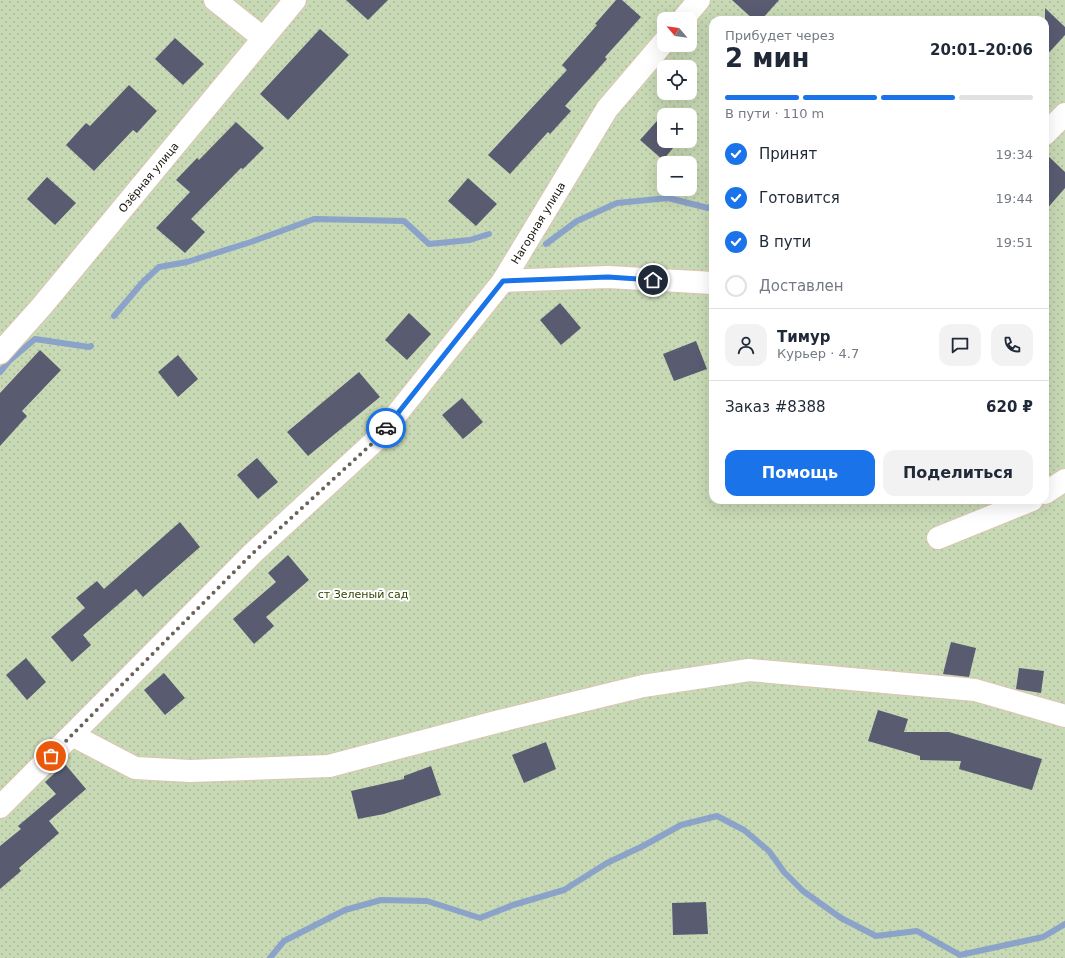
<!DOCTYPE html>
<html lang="ru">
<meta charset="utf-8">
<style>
body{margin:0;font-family:"DejaVu Sans",sans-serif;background:#f2f2f3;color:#1f2937;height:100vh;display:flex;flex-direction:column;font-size:15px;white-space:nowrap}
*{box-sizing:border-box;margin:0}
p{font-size:13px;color:#747a83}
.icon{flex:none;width:22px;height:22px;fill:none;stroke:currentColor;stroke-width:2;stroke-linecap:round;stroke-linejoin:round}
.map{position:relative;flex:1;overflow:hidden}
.details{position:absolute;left:709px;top:16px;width:340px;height:488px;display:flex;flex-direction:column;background:#fff;border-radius:12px;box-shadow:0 4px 16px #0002}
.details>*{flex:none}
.needle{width:26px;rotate:299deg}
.buttons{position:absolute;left:657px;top:12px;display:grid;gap:8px}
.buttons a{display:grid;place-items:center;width:40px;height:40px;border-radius:8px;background:#fff;box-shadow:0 4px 16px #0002;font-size:20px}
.pin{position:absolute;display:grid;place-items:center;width:34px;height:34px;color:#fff;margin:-17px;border:2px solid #fff;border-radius:50%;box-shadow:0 1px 4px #0007}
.courier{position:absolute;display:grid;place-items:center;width:40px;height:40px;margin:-20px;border:3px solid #1a73e8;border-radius:50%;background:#fff;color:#222;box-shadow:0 1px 5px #0007}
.summary em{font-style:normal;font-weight:800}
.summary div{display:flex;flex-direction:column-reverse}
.summary{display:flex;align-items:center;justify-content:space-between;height:68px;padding:0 16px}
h1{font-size:26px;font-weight:800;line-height:30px}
.bar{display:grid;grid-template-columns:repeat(4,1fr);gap:6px 4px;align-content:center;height:48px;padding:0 16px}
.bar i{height:5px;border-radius:3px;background:#e0e1e3}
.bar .active{background:#1a73e8}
.bar p{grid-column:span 4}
.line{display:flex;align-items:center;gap:10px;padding:0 16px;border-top:1px solid #e0e1e3}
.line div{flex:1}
.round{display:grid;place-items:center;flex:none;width:42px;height:42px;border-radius:12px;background:#f2f2f3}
ol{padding:0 16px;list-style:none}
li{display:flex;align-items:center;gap:12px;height:44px}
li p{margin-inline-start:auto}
li .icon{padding:4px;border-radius:50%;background:#1a73e8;color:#fff;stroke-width:4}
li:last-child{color:#747a83}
li i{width:22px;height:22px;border:2px solid #e0e1e3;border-radius:50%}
.button{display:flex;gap:8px;margin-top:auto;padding:8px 16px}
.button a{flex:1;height:46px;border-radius:12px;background:#1a73e8;color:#fff;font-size:16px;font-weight:800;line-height:46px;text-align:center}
.button a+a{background:#f2f2f3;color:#1f2937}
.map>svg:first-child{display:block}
.garden{fill:url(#garden-dots);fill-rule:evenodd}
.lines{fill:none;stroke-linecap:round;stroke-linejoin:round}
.stream{stroke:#8ba2c9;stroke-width:6}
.building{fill:#595b71}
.street-casing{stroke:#dcc5b3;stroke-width:24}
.street{stroke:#fff;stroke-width:22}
.done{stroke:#69625d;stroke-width:4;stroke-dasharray:0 7.2}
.route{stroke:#1a73e8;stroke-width:5}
.labels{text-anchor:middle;stroke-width:4;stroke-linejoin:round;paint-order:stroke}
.street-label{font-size:11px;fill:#19110b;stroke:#fff}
.park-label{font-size:11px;fill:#2e4501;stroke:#fff}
</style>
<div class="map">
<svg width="1065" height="958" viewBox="0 0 1065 958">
<defs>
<pattern id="garden-dots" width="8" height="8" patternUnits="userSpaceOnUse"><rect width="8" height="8" fill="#c8d9b5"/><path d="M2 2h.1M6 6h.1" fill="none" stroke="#abb99a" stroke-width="1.8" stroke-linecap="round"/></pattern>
</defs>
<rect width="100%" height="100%" fill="#fef9f6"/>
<path class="garden" d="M 0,0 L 1065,0 L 1065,958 L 0,958 ZM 664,19 L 690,19 L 690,45 L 664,45 ZM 713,20 L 1045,20 L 1045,500 L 713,500 ZM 664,67 L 690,67 L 690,93 L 664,93 ZM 664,115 L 690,115 L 690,141 L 664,141 ZM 664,163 L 690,163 L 690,189 L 664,189 Z"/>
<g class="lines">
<path class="stream" d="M 546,244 L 577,221 L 617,203 L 668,198 L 708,208 L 713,205
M 114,316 L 142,283 L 159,267 L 187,262 L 251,242 L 314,219 L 404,221 L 429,244 L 470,240 L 489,234
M 0,372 L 9,361 L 35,339 L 89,347 L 91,346
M 270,958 L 284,941 L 345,910 L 381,900 L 427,901 L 480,918 L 513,905 L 564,890 L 607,863 L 643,846 L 681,825 L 717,816 L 744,830 L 769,851 L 784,872 L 803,891 L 841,918 L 876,936 L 917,931 L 960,955 L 1043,937 L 1065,924"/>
</g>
<path class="building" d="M 346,0 L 388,0 L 368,20 Z
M 616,0 L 622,0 L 641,17 L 605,57 L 607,59 L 565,106 L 571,111 L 550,134 L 548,132 L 510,174 L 488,155 L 567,70 L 562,65 L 597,25 L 595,24 Z
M 732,0 L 779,0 L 761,20 L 754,20 Z
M 1045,8 L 1065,27 L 1065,35 L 1045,57 Z
M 320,29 L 349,55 L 288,120 L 260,94 Z
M 175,38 L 204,64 L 183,85 L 155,59 Z
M 129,85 L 157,111 L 137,133 L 133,130 L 94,171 L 66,145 L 86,123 L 90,126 Z
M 664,113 L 666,115 L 664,115 L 664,141 L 679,141 L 663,160 L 640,140 Z
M 236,122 L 264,148 L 243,169 L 241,168 L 191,219 L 205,232 L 185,253 L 156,228 L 190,192 L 176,180 L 197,158 L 199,160 Z
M 1045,153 L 1065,172 L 1065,188 L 1045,211 Z
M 47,177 L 76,203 L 55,225 L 27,199 Z
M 468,178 L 497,204 L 476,226 L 448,201 Z
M 560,303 L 581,328 L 561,345 L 540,320 Z
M 409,313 L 431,334 L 407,360 L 385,340 Z
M 696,341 L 707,369 L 674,381 L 663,354 Z
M 40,350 L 61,370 L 22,411 L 27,416 L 0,446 L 0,393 Z
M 178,355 L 198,379 L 178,397 L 158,372 Z
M 359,372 L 380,397 L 308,456 L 287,432 Z
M 462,398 L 483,422 L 463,439 L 442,415 Z
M 257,458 L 278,482 L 258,499 L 237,475 Z
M 180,522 L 200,547 L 143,597 L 136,589 L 83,635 L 91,645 L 72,662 L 51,637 L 85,608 L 76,598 L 97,581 L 104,589 Z
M 288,555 L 309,580 L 266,617 L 274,626 L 254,644 L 233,619 L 276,582 L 268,573 Z
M 951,642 L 976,648 L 969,677 L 943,674 Z
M 26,658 L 46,682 L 27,700 L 6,675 Z
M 1019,668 L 1044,671 L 1041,693 L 1016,689 Z
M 164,673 L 185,698 L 165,715 L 144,690 Z
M 878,710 L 908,719 L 904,732 L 949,732 L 1042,759 L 1032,790 L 959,769 L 961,761 L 920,760 L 920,756 L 868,741 Z
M 546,742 L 556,769 L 524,783 L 512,755 Z
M 65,764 L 86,789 L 49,821 L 59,833 L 19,868 L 21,871 L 0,889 L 0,846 L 21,829 L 18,826 L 56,794 L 45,782 Z
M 431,766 L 441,795 L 384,814 L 358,819 L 351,791 L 404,779 L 404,776 Z
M 706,902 L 708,934 L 673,935 L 672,903 Z"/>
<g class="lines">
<defs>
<g id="street">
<path d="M 215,0 L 263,38"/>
<path d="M 683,19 L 699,0"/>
<path d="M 1045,134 L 1065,114"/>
<path d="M 503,281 L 608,277 L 713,283"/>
<path id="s1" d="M 0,353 L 42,306 L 295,0"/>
<path d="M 1045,493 L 1065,480"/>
<path d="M 938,538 L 1032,500"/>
<path d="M 72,735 L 135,768 L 190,771 L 329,766 L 500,721 L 643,686 L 749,670 L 975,690 L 1065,716"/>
<path id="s2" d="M 0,807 L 253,553 L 376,440 L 503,281 L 607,109 L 664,42"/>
</g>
</defs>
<use href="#street" class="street-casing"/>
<use href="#street" class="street"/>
</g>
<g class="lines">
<path class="done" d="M 51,756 L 253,553 L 376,440 L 386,428"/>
<path class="route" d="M 386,428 L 503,281 L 608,277 L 653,280"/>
</g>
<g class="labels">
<g class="street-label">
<text dy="4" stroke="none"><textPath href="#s1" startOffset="230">Озёрная улица</textPath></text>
<text dy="4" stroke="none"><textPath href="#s2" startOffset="797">Нагорная улица</textPath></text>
</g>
<g class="park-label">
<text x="363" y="598">ст Зеленый сад</text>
</g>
</g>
</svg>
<div class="buttons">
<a><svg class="needle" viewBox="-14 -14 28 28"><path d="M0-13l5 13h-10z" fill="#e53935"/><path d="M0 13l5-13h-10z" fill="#747a83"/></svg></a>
<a><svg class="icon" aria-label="locate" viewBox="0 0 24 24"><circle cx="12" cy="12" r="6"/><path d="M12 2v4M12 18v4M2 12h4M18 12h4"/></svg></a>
<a>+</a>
<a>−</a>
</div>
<div class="pin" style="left:51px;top:756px;background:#ea580c"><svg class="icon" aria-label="bag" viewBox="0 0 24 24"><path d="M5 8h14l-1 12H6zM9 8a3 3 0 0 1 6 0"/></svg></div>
<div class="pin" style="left:653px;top:280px;background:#1f2937"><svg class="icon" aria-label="home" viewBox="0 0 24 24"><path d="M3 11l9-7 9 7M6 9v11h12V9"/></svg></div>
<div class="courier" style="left:386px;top:428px"><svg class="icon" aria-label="car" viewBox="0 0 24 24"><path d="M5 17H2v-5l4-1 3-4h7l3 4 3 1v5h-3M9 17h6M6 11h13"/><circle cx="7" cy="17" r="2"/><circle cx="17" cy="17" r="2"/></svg></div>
<section class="details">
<div class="summary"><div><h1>2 мин</h1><p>Прибудет через</p></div><em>20:01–20:06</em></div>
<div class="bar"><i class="active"></i><i class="active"></i><i class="active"></i><i></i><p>В пути · 110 m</p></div>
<ol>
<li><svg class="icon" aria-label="check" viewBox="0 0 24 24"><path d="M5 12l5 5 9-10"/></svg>Принят<p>19:34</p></li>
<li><svg class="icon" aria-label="check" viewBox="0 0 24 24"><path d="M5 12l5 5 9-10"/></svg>Готовится<p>19:44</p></li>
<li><svg class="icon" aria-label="check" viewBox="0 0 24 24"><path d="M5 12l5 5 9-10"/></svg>В пути<p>19:51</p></li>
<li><i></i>Доставлен</li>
</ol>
<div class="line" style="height:72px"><a class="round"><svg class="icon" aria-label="person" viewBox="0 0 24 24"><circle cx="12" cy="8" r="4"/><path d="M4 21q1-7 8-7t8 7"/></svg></a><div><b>Тимур</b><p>Курьер · 4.7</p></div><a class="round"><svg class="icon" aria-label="chat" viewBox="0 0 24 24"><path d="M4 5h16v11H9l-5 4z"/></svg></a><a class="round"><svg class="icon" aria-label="phone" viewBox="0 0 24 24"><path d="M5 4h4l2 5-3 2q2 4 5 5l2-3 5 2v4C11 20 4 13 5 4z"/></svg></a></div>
<div class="line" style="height:52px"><div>Заказ #8388</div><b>620 ₽</b></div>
<div class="button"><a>Помощь</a><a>Поделиться</a></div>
</section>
</div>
